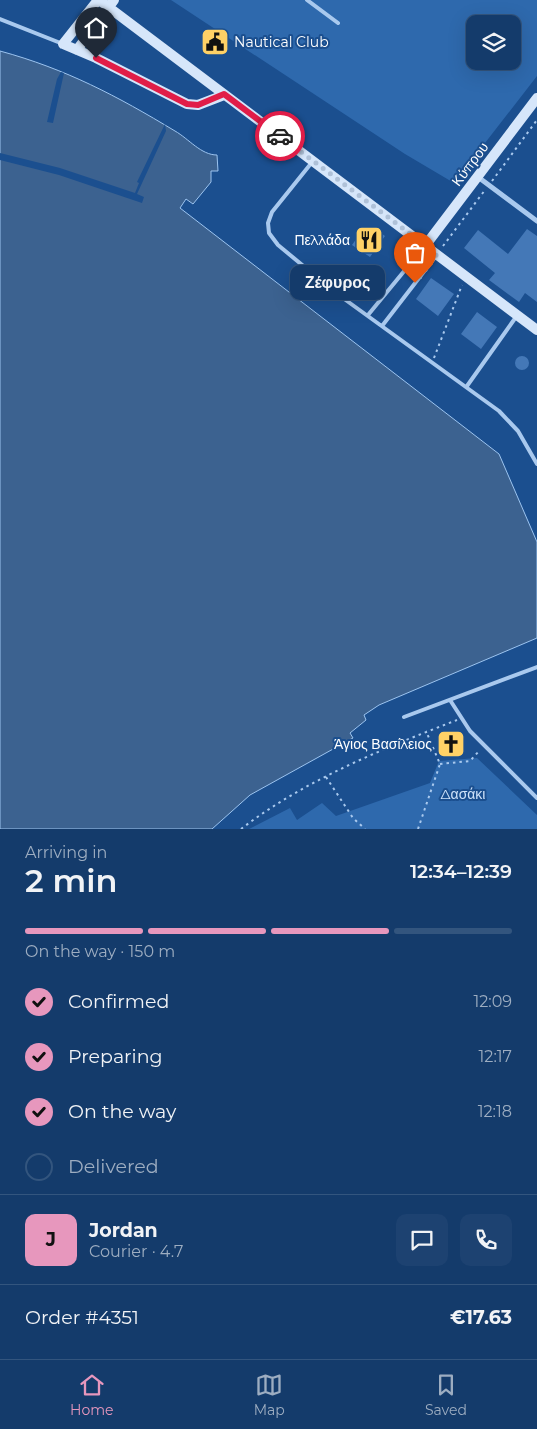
<!DOCTYPE html>
<meta charset="utf-8">
<style>
body{margin:0;font-family:Montserrat,sans-serif;background:#1d4271;color:#f1f3f6;height:100vh;display:flex;flex-direction:column;font-size:19px;white-space:nowrap}
*{box-sizing:border-box;margin:0}
p{font-size:16px;color:#9dadc1}
.icon{flex:none;width:28px;height:28px;fill:none;stroke:currentColor;stroke-width:2;stroke-linecap:round;stroke-linejoin:round}
.map{position:relative;height:829px;overflow:hidden}
.details{display:flex;flex-direction:column;background:#143b6b;flex:1}
.details>*{flex:none}
.fabs{position:absolute;left:466px;top:15px;display:grid;gap:10px}
.fabs a{display:grid;place-items:center;width:55px;height:55px;border-radius:10px;background:#143b6b;box-shadow:0 5px 20px #0002,0 0 0 1px #33557e;font-size:25px}
.pin{position:absolute;display:grid;place-items:center;width:42px;height:42px;color:#fff;margin:-51px -21px;border-radius:50% 50% 50% 0;rotate:-45deg;box-shadow:0 0 5px #0007}
.pin .icon{rotate:45deg}
.courier{position:absolute;display:grid;place-items:center;width:50px;height:50px;margin:-25px;border:4px solid #e11d48;border-radius:50%;background:#fff;color:#222;box-shadow:0 1px 6px #0007}
.bubble{position:absolute;height:35px;border-radius:10px;background:#143b6b;box-shadow:0 5px 20px #0002,0 0 0 1px #33557e;font-size:16px;font-weight:600;line-height:35px;text-align:center}
.overview em{font-style:normal;font-weight:600}
.overview div{display:flex;flex-direction:column-reverse}
.overview{display:flex;align-items:center;justify-content:space-between;height:85px;padding:0 25px}
h1{font-size:32px;font-weight:600;line-height:38px}
.bar{display:grid;grid-template-columns:repeat(4,1fr);gap:8px 5px;align-content:center;height:60px;padding:0 25px}
.bar i{height:6px;border-radius:4px;background:#33557e}
.bar .current{background:#e797bd}
.bar p{grid-column:span 4}
.line{display:flex;align-items:center;gap:12px;padding:0 25px;border-top:1px solid #33557e}
.line div{flex:1}
.round{display:grid;place-items:center;flex:none;width:52px;height:52px;border-radius:10px;background:#1d4271}
ol{padding:0 25px;list-style:none}
li{display:flex;align-items:center;gap:15px;height:55px}
li p{margin-inline-start:auto}
li .icon{padding:5px;border-radius:50%;background:#e797bd;color:#111;stroke-width:4}
li:last-child{color:#9dadc1}
li i{width:28px;height:28px;border:2px solid #33557e;border-radius:50%}
.tabs{display:flex;justify-content:space-around;align-items:center;height:70px;border-top:1px solid #33557e;background:#143b6b;font-size:14px;color:#9dadc1}
.tabs a{display:grid;justify-items:center;gap:2px}
.tabs .current{color:#e797bd}
.map>svg:first-child{display:block}
.green{fill:#2e69ad;fill-rule:evenodd}
.water{fill:#3c6290;stroke:#9cc4f0}
.pier{fill:#1b4f8f}
.building{fill:#4478b7}
.lines{fill:none;stroke-linecap:round;stroke-linejoin:round}
.path{stroke:#a9c9ee;stroke-width:2;stroke-dasharray:2.5 4;stroke-linecap:butt}
.lane{stroke:#a9c9ee;stroke-width:4}
.street{stroke:#a9c9ee;stroke-width:5}
.secondary{stroke:#d6e6fa;stroke-width:10}
.done{stroke:#afc1d8;stroke-width:5;stroke-dasharray:0 9}
.route{stroke:#e11d48;stroke-width:6}
.labels{text-anchor:middle;stroke-width:4;stroke-linejoin:round;paint-order:stroke}
.poi-label{font-size:14px;fill:#fff;stroke:#1b4f8f;text-anchor:end}
.street-label{font-size:14px;fill:#fff;stroke:#1b4f8f}
.park-label{font-size:14px;fill:#cfe3fa;stroke:#1b4f8f}
</style>
<div class="map">
<svg width="537" height="829" viewBox="0 0 537 829">
<rect width="100%" height="100%" fill="#1b4f8f"/>
<path class="green" d="M 171,0 L 537,0 L 537,76 L 454,183 L 405,154 ZM 475,24 L 512,24 L 512,61 L 475,61 Z
M 477,758 L 537,815 L 537,829 L 249,829 L 290,808 L 297,820 L 322,803 L 336,816 L 430,783 L 439,761 Z"/>
<path class="water" d="M 0,51 C 66,69 117,96 175,131 C 189,139 201,155 217,155 L 218,171 L 211,171 L 211,182 L 193,204 L 186,199 L 180,208 L 499,454 L 537,542 L 537,638 L 379,705 L 364,715 L 366,720 L 350,733 L 353,738 L 250,795 L 212,829 L 0,829 Z"/>
<path class="pier" d="M 61,72 L 64,73 L 53,123 L 47,122 L 57,79 Z
M 165,124 L 166,131 L 137,194 L 144,197 L 142,203 L 59,175 L 0,160 L 0,153 L 60,168 L 135,193 L 139,183 L 137,182 Z"/>
<path class="building" d="M 364,228 L 374,235 L 378,231 L 385,236 L 370,257 L 352,245 Z
M 527,229 L 537,236 L 537,302 L 525,293 L 519,302 L 489,280 L 495,273 L 464,248 L 478,230 L 508,254 Z
M 431,278 L 454,294 L 438,316 L 416,299 Z
M 477,312 L 497,327 L 481,349 L 461,334 Z
M515 363a7 7 0 1 1 14 0a7 7 0 1 1-14 0Z"/>
<g class="lines">
<path class="path" d="M 492,181 L 537,120
M 443,246 L 485,190
M 434,358 L 462,285
M 440,764 L 470,761 L 480,750
M 326,777 L 353,818 L 365,829
M 241,829 C 305,780 382,749 457,720
M 418,829 L 440,764 L 426,731"/>
<path class="lane" d="M 307,0 L 338,23
M 0,19 L 63,44
M 313,161 L 272,212 L 268,223 L 269,233 L 278,245 L 336,293 L 499,411 L 518,431 L 537,464
M 368,315 L 424,247
M 382,326 L 436,256
M 467,386 L 516,317
M 450,700 L 470,731 L 537,798
M 404,717 L 537,667"/>
<path class="street" d="M 478,177 L 537,221"/>
<path class="secondary" d="M 98,0 L 63,44 L 96,58 L 187,104 L 198,105 L 224,95
M 99,0 L 537,330
M 77,50 L 114,0
M 425,246 L 537,98"/>
</g>
<g class="lines">
<path class="done" d="M 280,136 L 437,254 L 415,283"/>
<path class="route" d="M 96,58 L 187,104 L 198,105 L 224,94 L 280,136"/>
</g>
<defs>
<symbol id="civic-square" viewBox="-11 -11 22 22"><rect x="-9" y="-9" width="18" height="18" rx="4" fill="#ffd166" stroke="#1b4f8f"/><path d="M-.6-6.5H3V-4.5H.6V-3L4-1V1h2V6H-6V1h2V-1L-.6-3ZM-1.2 2.5V6h2.4V2.5Z" fill="#111"/></symbol>
<symbol id="restaurant-square" viewBox="-11 -11 22 22"><rect x="-9" y="-9" width="18" height="18" rx="4" fill="#ffd166" stroke="#1b4f8f"/><path d="M-5-6h1v4h1v-4h1v4h1v-4h1v5L-1.5 .5V6h-2V.5L-5-1ZM5-6V6H3V1.5H1.5Q1.5-4 5-6Z" fill="#111"/></symbol>
<symbol id="church-square" viewBox="-11 -11 22 22"><rect x="-9" y="-9" width="18" height="18" rx="4" fill="#ffd166" stroke="#1b4f8f"/><path d="M-1.2-6h2.4v3.5h3.3v2.4h-3.3V6h-2.4V-.1h-3.3v-2.4h3.3Z" fill="#111"/></symbol>
</defs>
<g fill-rule="evenodd">
<use href="#civic-square" x="199" y="26" width="32" height="32"/>
<use href="#restaurant-square" x="353" y="224" width="32" height="32"/>
<use href="#church-square" x="435" y="728" width="32" height="32"/>
</g>
<g class="labels">
<g class="poi-label">
<text x="234" y="47" text-anchor="start">Nautical Club</text>
<text x="350" y="245">Πελλάδα</text>
<text x="432" y="749">Άγιος Βασίλειος</text>
</g>
<g class="street-label">
<text transform="translate(470 164) rotate(-53)" y="5">Κύπρου</text>
</g>
<g class="park-label">
<text x="463" y="799">Δασάκι</text>
</g>
</g>
</svg>
<div class="fabs">
<a><svg class="icon" aria-label="layers" viewBox="0 0 24 24"><path d="M12 4l9 5-9 5-9-5zM3 14l9 5 9-5"/></svg></a>
</div>
<div class="pin" style="left:415px;top:283px;background:#ea580c"><svg class="icon" aria-label="bag" viewBox="0 0 24 24"><path d="M5 8h14l-1 12H6zM9 8a3 3 0 0 1 6 0"/></svg></div>
<div class="pin" style="left:96px;top:58px;background:#1f2937"><svg class="icon" aria-label="home" viewBox="0 0 24 24"><path d="M3 11l9-7 9 7M6 9v11h12V9"/></svg></div>
<div class="courier" style="left:280px;top:136px"><svg class="icon" aria-label="car" viewBox="0 0 24 24"><path d="M5 17H2v-5l4-1 3-4h7l3 4 3 1v5h-3M9 17h6M6 11h13"/><circle cx="7" cy="17" r="2"/><circle cx="17" cy="17" r="2"/></svg></div>
<div class="bubble" style="left:290px;top:265px;width:95px">Ζέφυρος</div>
</div>
<section class="details">
<div class="overview"><div><h1>2 min</h1><p>Arriving in</p></div><em>12:34–12:39</em></div>
<div class="bar"><i class="current"></i><i class="current"></i><i class="current"></i><i></i><p>On the way · 150 m</p></div>
<ol>
<li><svg class="icon" aria-label="check" viewBox="0 0 24 24"><path d="M5 12l5 5 9-10"/></svg>Confirmed<p>12:09</p></li>
<li><svg class="icon" aria-label="check" viewBox="0 0 24 24"><path d="M5 12l5 5 9-10"/></svg>Preparing<p>12:17</p></li>
<li><svg class="icon" aria-label="check" viewBox="0 0 24 24"><path d="M5 12l5 5 9-10"/></svg>On the way<p>12:18</p></li>
<li><i></i>Delivered</li>
</ol>
<div class="line" style="height:90px"><b class="round" style="background:#e797bd;color:#111">J</b><div><b>Jordan</b><p>Courier · 4.7</p></div><a class="round"><svg class="icon" aria-label="chat" viewBox="0 0 24 24"><path d="M4 5h16v11H9l-5 4z"/></svg></a><a class="round"><svg class="icon" aria-label="phone" viewBox="0 0 24 24"><path d="M5 4h4l2 5-3 2q2 4 5 5l2-3 5 2v4C11 20 4 13 5 4z"/></svg></a></div>
<div class="line" style="height:65px"><div>Order #4351</div><b>€17.63</b></div>
</section>
<nav class="tabs">
<a class="current"><svg class="icon" aria-label="home" viewBox="0 0 24 24"><path d="M3 11l9-7 9 7M6 9v11h12V9"/></svg>Home</a>
<a><svg class="icon" aria-label="map" viewBox="0 0 24 24"><path d="M3 6l6-2 6 2 6-2v14l-6 2-6-2-6 2zM9 4v14M15 6v14"/></svg>Map</a>
<a><svg class="icon" aria-label="saved" viewBox="0 0 24 24"><path d="M7 4h10v16l-5-4-5 4z"/></svg>Saved</a>
</nav>
